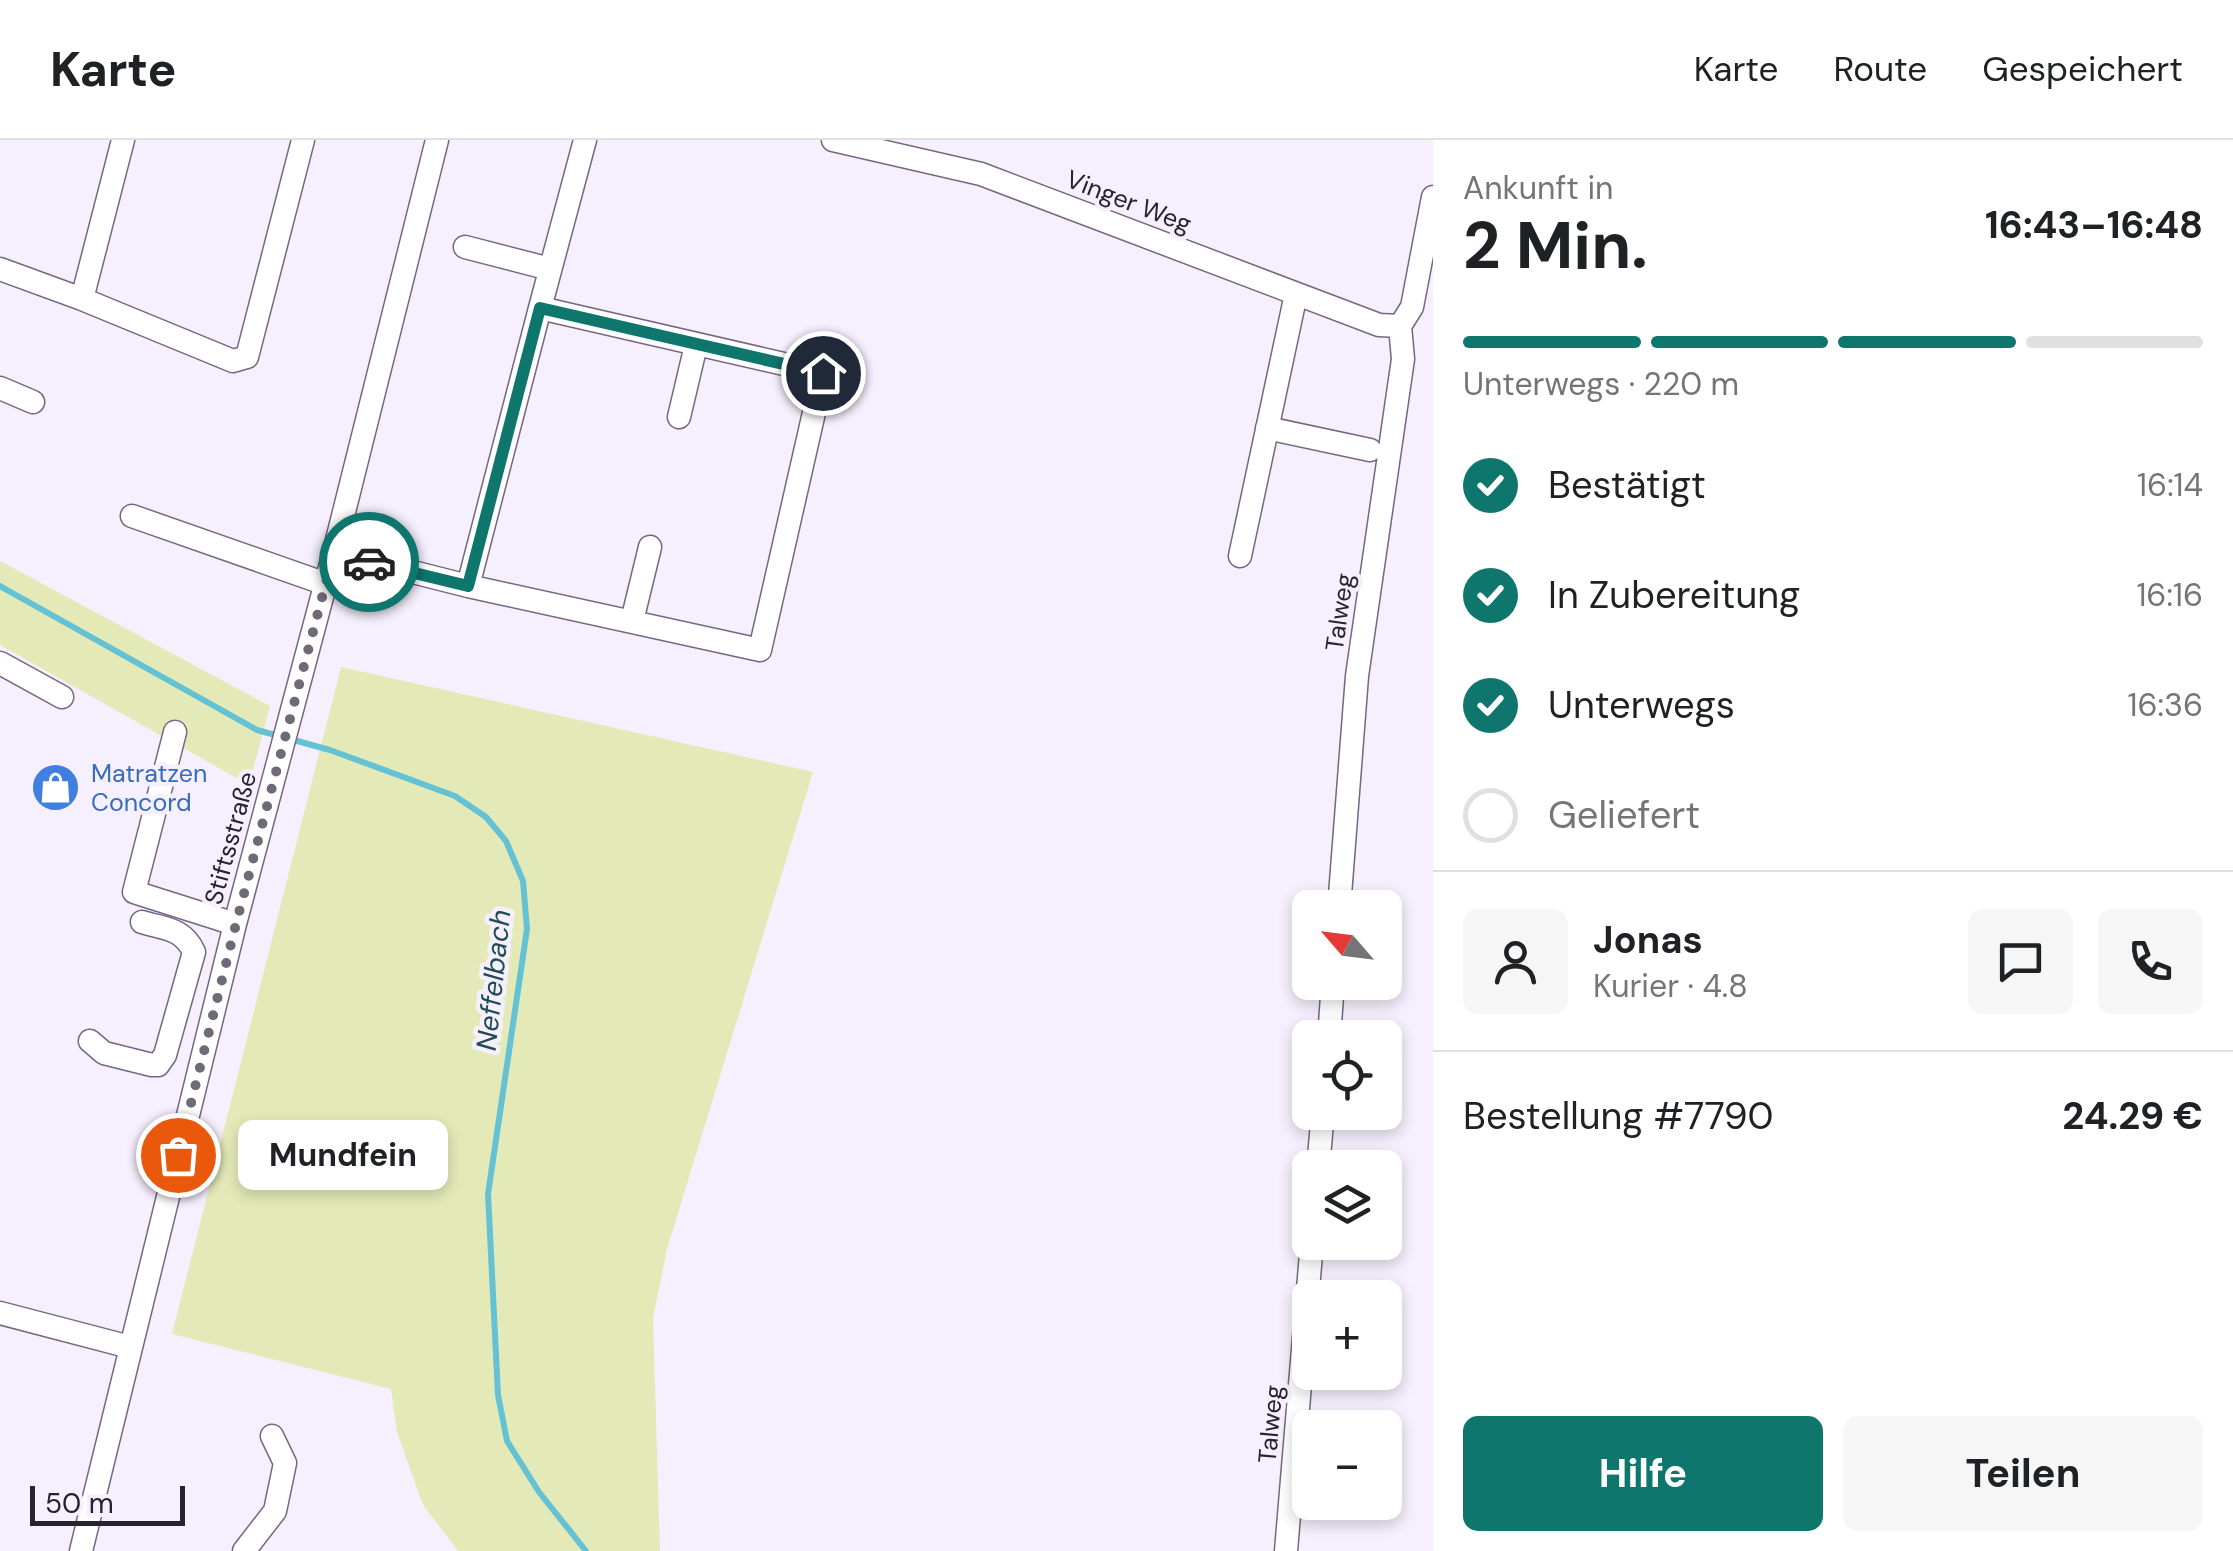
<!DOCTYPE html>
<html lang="de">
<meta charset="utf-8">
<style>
body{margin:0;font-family:"DM Sans",sans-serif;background:#f6f6f6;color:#202124;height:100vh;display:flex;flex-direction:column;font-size:38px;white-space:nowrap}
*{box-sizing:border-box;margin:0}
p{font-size:32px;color:#757577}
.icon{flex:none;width:55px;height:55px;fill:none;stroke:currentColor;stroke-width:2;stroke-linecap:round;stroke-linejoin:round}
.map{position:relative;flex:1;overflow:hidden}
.sheet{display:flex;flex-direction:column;background:#fff;width:800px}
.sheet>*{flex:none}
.needle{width:65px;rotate:298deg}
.tools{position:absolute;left:1292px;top:750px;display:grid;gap:20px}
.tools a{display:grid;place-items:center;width:110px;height:110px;border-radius:15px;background:#fff;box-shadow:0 5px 15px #0003;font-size:50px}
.scale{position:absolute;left:30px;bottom:25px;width:155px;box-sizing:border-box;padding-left:10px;border:5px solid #28212e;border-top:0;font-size:28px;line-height:35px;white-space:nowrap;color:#28212e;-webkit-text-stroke:8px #f6effd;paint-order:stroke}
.pin{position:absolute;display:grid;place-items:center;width:85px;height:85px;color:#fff;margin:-42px;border:5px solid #fff;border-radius:50%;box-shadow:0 2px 10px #0007}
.courier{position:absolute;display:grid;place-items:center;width:100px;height:100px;margin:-50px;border:8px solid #0f766e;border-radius:50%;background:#fff;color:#222;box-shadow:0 2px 12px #0007}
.bubble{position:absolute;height:70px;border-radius:15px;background:#fff;box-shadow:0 5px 15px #0003;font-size:32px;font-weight:700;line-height:70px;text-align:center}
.summary em{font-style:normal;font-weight:700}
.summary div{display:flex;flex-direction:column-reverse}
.summary{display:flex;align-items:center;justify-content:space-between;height:170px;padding:0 30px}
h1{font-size:65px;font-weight:700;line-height:75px}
.bar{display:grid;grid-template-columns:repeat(4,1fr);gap:15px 10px;align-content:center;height:120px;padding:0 30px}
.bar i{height:12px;border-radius:8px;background:#e0e0e0}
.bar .current{background:#0f766e}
.bar p{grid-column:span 4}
.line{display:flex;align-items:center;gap:25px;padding:0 30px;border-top:2px solid #e0e0e0}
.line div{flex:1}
.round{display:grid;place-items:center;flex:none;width:105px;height:105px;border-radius:15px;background:#f6f6f6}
ol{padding:0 30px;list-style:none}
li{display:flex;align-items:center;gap:30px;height:110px}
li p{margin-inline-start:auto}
li .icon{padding:10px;border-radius:50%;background:#0f766e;color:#fff;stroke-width:4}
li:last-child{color:#757577}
li i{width:55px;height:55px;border:5px solid #e0e0e0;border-radius:50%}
.button{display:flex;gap:20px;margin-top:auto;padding:20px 30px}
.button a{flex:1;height:115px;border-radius:15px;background:#0f766e;color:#fff;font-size:40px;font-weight:700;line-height:115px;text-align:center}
.button a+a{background:#f6f6f6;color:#202124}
header{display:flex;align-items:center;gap:60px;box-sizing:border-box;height:140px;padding:0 50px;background:#fff;border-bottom:2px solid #e0e0e0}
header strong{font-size:48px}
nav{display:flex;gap:55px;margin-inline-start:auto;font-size:35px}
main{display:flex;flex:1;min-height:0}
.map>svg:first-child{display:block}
.green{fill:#e3eab7}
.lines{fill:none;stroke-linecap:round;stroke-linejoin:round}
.stream{stroke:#65c2d4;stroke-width:6}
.minor-casing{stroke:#766684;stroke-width:25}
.minor{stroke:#fff;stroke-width:22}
.done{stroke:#706976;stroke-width:10;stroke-dasharray:0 18}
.route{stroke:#0f766e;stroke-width:12}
.labels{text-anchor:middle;stroke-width:9;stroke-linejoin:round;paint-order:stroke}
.street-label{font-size:25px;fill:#28212e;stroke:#f6effd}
.shop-label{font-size:25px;fill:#366cbe;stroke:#f6effd;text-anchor:start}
.water-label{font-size:28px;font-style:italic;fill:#214b53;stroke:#f6effd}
</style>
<header>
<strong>Karte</strong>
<nav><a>Karte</a><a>Route</a><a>Gespeichert</a></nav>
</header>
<main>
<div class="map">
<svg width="1433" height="1411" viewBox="0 0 1433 1411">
<rect width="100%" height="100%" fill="#f6effd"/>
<path class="green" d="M 0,421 L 270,566 L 249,645 L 0,505 Z
M 341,527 L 813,632 L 667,1109 L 653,1178 L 660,1411 L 458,1411 L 423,1365 L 397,1292 L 391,1249 L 172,1194 Z"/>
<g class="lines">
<path class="stream" d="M 0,446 L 257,590 L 330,610 L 455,656 L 486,677 L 506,701 L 523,741 L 527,789 L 488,1054 L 498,1255 L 507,1301 L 539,1352 L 586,1411"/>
<defs>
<path id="minor" d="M 833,0 L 981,34 L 1379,185 L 1400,186
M 465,107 L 550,129
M 0,129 L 82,159 L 233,221 L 247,217 L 303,0
M 82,159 L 123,0
M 540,168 L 585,0
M 1400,186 L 1412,167 L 1433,57
M 0,248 L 33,262
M 679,277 L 696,205
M 1267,288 L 1370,310
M 132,376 L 326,444
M 334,412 L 468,446 L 760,510 L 823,233 L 540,168 L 468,446
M 1240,416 L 1296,154
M 632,481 L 650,407
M 0,523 L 62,557
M 175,592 L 134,752 L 235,784
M 1339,768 L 1357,536 L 1403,219 L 1400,186
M 1329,898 L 1333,842
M 90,901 L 104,913 L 152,925 L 158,925 L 165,915 L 194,812 C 183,788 165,789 142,782
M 1318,1028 L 1323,972
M 0,1173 L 130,1207
M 81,1411 L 235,784 L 334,412 L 437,0
M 244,1411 L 275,1371 L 285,1323 L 272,1296
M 1286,1411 L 1312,1102"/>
</defs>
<use href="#minor" class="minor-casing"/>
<use href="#minor" class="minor"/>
</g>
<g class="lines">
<path class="done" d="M 178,1015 L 236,784 L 334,412 L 369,422"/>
<path class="route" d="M 369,422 L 468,446 L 540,168 L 823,233"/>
</g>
<defs>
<symbol id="shop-disc" viewBox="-11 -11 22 22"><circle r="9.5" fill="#3f7fe0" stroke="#f6effd"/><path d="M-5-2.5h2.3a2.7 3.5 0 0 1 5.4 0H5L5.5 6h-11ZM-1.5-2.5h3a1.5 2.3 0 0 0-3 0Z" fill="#fff"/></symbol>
</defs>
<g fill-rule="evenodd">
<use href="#shop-disc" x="28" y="620" width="55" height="55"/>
</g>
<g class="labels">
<g class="street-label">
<text transform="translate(1129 61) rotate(21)" y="9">Vinger Weg</text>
<text transform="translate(1339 472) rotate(-82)" y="9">Talweg</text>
<text transform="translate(230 698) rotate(-75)" y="9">Stiftsstraße</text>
<text transform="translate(1270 1284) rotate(-85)" y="9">Talweg</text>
</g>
<g class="shop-label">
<text x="91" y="642">Matratzen<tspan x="91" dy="29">Concord</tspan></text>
</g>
<g class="water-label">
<text transform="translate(493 840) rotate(-84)" y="10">Neffelbach</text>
</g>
</g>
</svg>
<div class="tools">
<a><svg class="needle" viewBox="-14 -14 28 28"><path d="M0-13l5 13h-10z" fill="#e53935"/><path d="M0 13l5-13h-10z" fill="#757577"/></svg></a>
<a><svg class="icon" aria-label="locate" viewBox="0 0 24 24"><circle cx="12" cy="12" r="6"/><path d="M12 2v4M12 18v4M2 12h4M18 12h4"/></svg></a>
<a><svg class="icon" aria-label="layers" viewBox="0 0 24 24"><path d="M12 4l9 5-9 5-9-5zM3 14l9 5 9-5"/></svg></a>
<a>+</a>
<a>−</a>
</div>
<div class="scale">50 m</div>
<div class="pin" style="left:178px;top:1015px;background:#ea580c"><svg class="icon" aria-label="bag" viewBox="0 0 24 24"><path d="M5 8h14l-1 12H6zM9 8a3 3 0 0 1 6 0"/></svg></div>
<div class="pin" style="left:823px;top:233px;background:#1f2937"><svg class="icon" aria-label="home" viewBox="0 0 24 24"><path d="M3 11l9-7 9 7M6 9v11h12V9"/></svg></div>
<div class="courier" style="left:369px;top:422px"><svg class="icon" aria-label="car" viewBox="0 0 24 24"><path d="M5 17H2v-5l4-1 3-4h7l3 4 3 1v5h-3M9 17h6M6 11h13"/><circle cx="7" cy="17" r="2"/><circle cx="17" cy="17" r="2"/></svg></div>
<div class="bubble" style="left:238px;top:980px;width:210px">Mundfein</div>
</div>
<section class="sheet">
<div class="summary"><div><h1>2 Min.</h1><p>Ankunft in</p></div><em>16:43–16:48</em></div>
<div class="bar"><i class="current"></i><i class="current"></i><i class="current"></i><i></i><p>Unterwegs · 220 m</p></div>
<ol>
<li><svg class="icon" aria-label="check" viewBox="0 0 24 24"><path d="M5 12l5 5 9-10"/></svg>Bestätigt<p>16:14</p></li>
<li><svg class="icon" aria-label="check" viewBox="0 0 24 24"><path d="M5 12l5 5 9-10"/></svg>In Zubereitung<p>16:16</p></li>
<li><svg class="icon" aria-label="check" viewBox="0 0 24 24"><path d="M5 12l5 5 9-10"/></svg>Unterwegs<p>16:36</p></li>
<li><i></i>Geliefert</li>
</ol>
<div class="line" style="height:180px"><a class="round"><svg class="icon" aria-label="person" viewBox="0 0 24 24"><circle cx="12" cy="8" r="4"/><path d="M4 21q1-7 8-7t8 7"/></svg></a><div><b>Jonas</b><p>Kurier · 4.8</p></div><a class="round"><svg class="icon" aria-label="chat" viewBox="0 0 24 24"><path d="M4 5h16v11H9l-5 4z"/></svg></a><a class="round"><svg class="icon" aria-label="phone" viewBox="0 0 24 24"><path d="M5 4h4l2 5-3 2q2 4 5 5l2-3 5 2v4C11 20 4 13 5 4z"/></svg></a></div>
<div class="line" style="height:130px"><div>Bestellung #7790</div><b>24.29 €</b></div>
<div class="button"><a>Hilfe</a><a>Teilen</a></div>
</section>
</main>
